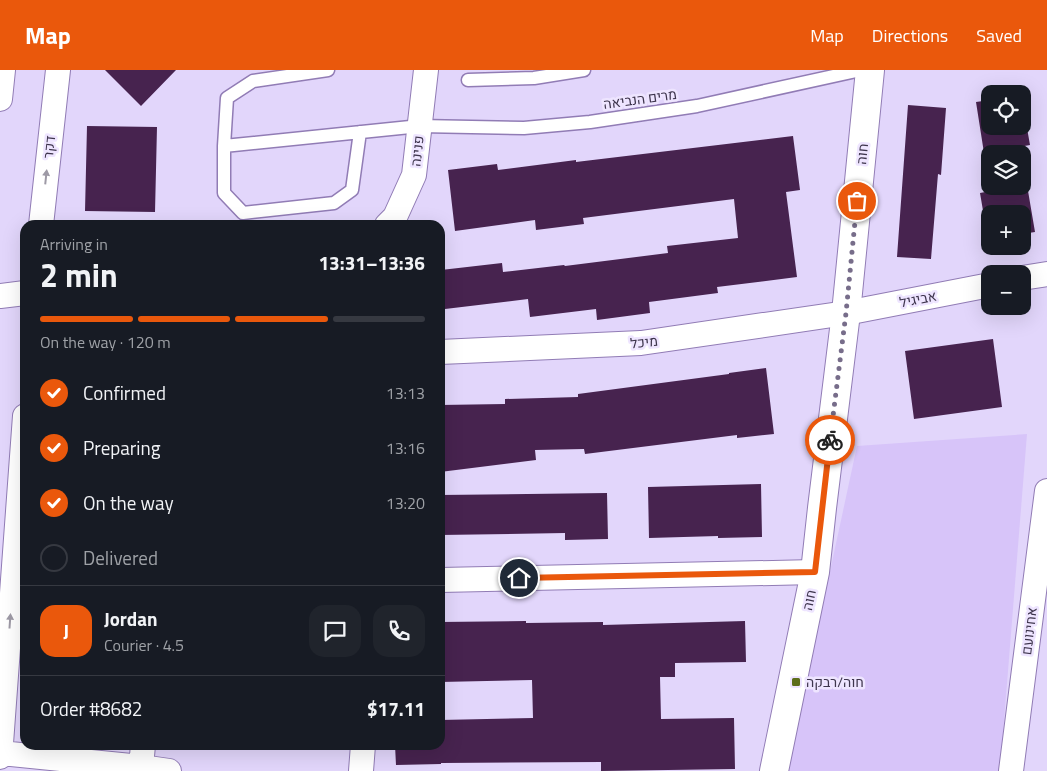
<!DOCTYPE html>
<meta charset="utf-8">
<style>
body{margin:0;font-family:"Titillium Web",Heebo,sans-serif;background:#20242c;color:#f1f3f6;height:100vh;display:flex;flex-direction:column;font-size:19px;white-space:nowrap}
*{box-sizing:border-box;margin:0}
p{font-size:16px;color:#9ea1a6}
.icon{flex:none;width:28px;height:28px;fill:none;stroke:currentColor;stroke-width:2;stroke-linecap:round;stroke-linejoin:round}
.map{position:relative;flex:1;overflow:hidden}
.sheet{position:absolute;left:20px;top:150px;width:425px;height:530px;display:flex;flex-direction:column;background:#171b24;border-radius:15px;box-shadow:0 5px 20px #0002}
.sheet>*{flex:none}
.buttons{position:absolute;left:981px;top:15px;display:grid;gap:10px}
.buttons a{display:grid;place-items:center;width:50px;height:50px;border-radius:10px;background:#171b24;box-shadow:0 5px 20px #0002;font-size:25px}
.pin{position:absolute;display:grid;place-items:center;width:42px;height:42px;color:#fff;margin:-21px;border:2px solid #fff;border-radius:50%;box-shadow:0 1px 5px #0007}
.courier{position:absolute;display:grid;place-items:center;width:50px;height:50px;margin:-25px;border:4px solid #ea580c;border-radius:50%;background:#fff;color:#222;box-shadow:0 1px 6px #0007}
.headline em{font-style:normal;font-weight:700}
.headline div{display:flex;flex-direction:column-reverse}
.headline{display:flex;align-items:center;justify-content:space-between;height:85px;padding:0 20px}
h1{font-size:32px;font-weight:700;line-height:38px}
.bar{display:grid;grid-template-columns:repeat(4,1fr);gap:8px 5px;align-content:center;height:60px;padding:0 20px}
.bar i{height:6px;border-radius:4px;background:#363941}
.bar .active{background:#ea580c}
.bar p{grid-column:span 4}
.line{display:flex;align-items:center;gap:12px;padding:0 20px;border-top:1px solid #363941}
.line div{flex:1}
.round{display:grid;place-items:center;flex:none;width:52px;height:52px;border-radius:15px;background:#20242c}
ol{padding:0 20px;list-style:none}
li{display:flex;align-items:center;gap:15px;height:55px}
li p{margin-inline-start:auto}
li .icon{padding:5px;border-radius:50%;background:#ea580c;color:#fff;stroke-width:4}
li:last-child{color:#9ea1a6}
li i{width:28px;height:28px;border:2px solid #363941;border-radius:50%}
header{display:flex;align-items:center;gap:30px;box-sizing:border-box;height:70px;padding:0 25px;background:#ea580c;color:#fff}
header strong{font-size:24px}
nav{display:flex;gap:28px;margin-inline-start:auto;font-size:18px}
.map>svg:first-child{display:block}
.green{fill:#d7c4f9}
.building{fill:#47234f}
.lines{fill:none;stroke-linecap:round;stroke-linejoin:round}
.lane-casing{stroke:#917cb5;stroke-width:15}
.street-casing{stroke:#917cb5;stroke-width:26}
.secondary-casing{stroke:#917cb5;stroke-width:30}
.lane{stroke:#fff;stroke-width:12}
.street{stroke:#fff;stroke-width:24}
.secondary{stroke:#fff;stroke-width:28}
.oneway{fill:#9e9aa6}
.done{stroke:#776d8a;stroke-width:5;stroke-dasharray:0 9}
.route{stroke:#ea580c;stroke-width:6}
.poi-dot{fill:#5d6e1b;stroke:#eee5ff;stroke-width:2}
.labels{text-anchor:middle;stroke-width:5;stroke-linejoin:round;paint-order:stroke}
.street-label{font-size:14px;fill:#3e354d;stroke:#eee5ff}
.poi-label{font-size:14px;fill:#3e354d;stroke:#eee5ff;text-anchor:start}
</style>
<header>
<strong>Map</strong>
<nav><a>Map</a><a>Directions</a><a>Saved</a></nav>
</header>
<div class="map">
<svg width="1047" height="701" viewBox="0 0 1047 701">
<rect width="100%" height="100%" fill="#e2d6fb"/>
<path class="green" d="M 1027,364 L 1000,701 L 787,701 L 857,376 Z"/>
<path class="building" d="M 105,0 L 176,0 L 141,36 Z
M 990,30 L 990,56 L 1022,56 L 1022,30 L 1030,75 L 984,83 L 976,32 Z
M 908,35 L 946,38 L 941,105 L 938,104 L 931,189 L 897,187 Z
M 87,56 L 157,57 L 155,142 L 85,141 Z
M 793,66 L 800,120 L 786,122 L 797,207 L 717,217 L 718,223 L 649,232 L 650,243 L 597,250 L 596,239 L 530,247 L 528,229 L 445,239 L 441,200 L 502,193 L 503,202 L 564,195 L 565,196 L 668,183 L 667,176 L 738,168 L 734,129 L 583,148 L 584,154 L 536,160 L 535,150 L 455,161 L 448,100 L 497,94 L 498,100 L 576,90 L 576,92 Z
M 1022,115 L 1027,115 L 1035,162 L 1022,164 L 1022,144 L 990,144 L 990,169 L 988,170 L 980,123 Z
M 993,269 L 1002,337 L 914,349 L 905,281 Z
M 766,298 L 774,364 L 737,368 L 737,365 L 585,384 L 584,379 L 535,380 L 536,390 L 440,402 L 440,335 L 505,334 L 505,329 L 578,327 L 578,324 L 729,304 L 729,303 Z
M 761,414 L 762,467 L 718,468 L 718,466 L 649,468 L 648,417 Z
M 607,423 L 608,469 L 565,470 L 565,463 L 440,465 L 440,425 Z
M 526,551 L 526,553 L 603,552 L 603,555 L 745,551 L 746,592 L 675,593 L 675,607 L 660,607 L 661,649 L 734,648 L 735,699 L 601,701 L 601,692 L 441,693 L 441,694 L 396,695 L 395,675 L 440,675 L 440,650 L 533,648 L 532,610 L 440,612 L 440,552 Z"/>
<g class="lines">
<defs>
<path id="lane" d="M 328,0 L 253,11 L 227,28 L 224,76 L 224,123 L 243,143 L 334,133 L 352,120 L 360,62
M 468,10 L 534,8 L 584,0
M 224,76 L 420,56 L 524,58 L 590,52 L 697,36 L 861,0"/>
<path id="street" d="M 0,29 L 3,0
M 41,155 L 58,0
M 387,155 L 395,147 L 414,105 L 426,0
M 1022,208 L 1047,204
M 0,226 L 25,223
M 440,282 L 641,273 L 846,243 L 990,215
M 440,510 L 815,502
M 0,683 L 141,697 L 169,701
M 0,687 L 25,346
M 141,697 L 143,675
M 361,701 L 363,675
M 1011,701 L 1047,421"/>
<path id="secondary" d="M 774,701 L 815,502 L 822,438 L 846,243 L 870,0"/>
</defs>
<use href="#lane" class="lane-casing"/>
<use href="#street" class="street-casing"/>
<use href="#secondary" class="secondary-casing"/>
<use href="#lane" class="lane"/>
<use href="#street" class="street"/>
<use href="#secondary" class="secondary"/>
</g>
<defs><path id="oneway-solid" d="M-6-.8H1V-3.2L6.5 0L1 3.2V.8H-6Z" transform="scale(1.25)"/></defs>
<g class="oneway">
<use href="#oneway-solid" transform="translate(46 107) rotate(-84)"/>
<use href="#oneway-solid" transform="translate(10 551) rotate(-86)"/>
</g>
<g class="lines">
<path class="done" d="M 830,370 L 846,243 L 857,131"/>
<path class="route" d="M 519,508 L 815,502 L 830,370"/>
</g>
<rect class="poi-dot" x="791" y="607" width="10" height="10" rx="2.5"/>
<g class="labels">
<g class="street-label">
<text transform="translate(640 29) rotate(-8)" y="5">מרים הנביאה</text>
<text transform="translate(49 77) rotate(-84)" y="5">דקר</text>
<text transform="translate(417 81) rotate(-84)" y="5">פנינה</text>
<text transform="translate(862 84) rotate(-84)" y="5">חוה</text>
<text transform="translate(918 229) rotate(-11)" y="5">אביגיל</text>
<text transform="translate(644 272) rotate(-6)" y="5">מיכל</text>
<text transform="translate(809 530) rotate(-78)" y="5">חוה</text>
<text transform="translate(1029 561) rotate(-83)" y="5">אחינועם</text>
</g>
<g class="poi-label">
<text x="806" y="617">חוה/רבקה</text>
</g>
</g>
</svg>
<div class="buttons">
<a><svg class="icon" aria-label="locate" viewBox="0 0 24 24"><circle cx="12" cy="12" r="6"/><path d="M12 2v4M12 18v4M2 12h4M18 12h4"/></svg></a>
<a><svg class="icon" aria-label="layers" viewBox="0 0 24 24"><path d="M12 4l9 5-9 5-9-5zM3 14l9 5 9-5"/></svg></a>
<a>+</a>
<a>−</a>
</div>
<div class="pin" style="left:857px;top:131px;background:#ea580c"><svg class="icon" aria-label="bag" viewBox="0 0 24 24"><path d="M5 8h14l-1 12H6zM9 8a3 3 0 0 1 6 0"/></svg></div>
<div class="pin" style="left:519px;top:508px;background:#1f2937"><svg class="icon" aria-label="home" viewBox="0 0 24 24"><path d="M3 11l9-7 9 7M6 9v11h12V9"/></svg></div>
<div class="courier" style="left:830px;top:370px"><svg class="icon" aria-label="bike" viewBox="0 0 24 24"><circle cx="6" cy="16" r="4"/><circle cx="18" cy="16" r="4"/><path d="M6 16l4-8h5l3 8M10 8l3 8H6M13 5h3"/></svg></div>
<section class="sheet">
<div class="headline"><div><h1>2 min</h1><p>Arriving in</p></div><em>13:31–13:36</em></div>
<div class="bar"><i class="active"></i><i class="active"></i><i class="active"></i><i></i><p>On the way · 120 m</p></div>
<ol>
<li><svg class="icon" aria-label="check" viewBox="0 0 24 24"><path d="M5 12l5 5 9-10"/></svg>Confirmed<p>13:13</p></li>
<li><svg class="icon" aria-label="check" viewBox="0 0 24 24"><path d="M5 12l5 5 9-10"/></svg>Preparing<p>13:16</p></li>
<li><svg class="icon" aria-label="check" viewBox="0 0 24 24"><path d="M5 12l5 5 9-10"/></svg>On the way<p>13:20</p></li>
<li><i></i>Delivered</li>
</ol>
<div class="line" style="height:90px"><b class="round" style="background:#ea580c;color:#fff">J</b><div><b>Jordan</b><p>Courier · 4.5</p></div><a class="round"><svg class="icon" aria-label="chat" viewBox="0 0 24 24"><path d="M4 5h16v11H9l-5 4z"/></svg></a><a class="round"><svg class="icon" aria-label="phone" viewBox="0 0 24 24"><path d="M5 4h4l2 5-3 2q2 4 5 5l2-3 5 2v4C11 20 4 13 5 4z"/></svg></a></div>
<div class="line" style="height:65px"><div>Order #8682</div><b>$17.11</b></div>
</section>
</div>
